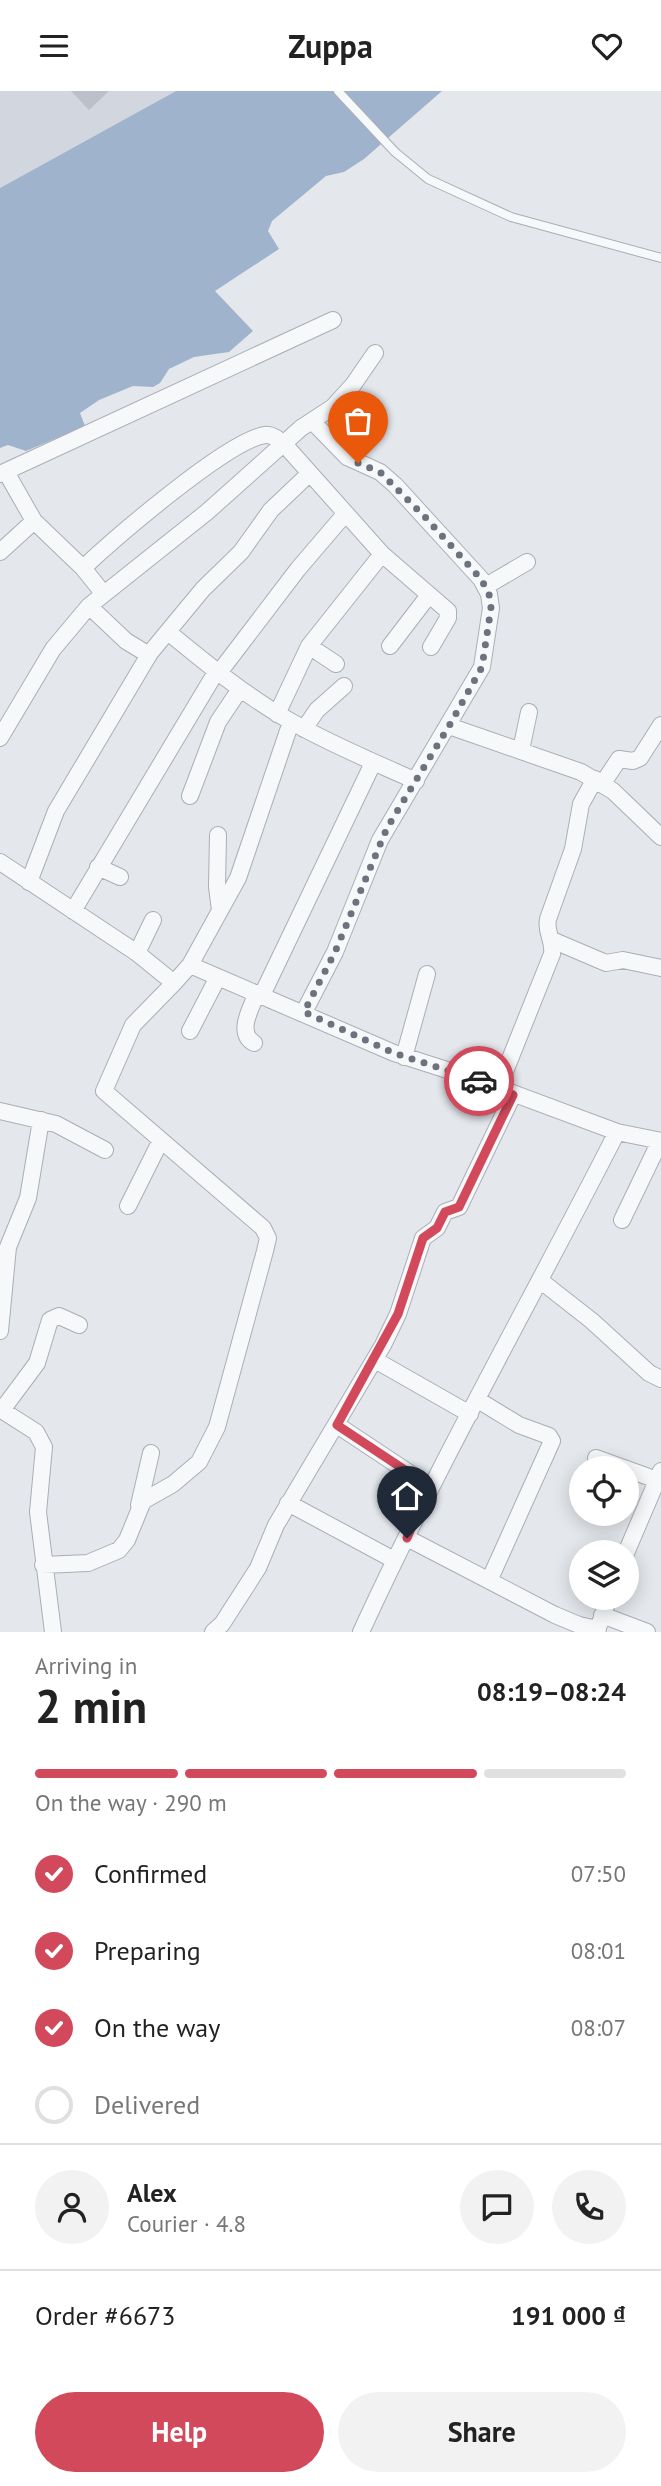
<!DOCTYPE html>
<meta charset="utf-8">
<style>
body{margin:0;font-family:"PT Sans",sans-serif;background:#f2f2f2;color:#222;height:100vh;display:flex;flex-direction:column;font-size:26px;white-space:nowrap}
*{box-sizing:border-box;margin:0}
p{font-size:23px;color:#767676}
.icon{flex:none;width:38px;height:38px;fill:none;stroke:currentColor;stroke-width:2;stroke-linecap:round;stroke-linejoin:round}
.map{position:relative;height:1541px;overflow:hidden}
.panel{display:flex;flex-direction:column;background:#fff;flex:1}
.panel>*{flex:none}
.controls{position:absolute;left:569px;top:1365px;display:grid;gap:14px}
.controls a{display:grid;place-items:center;width:70px;height:70px;border-radius:50%;background:#fff;box-shadow:0 4px 18px #0003;font-size:35px}
.pin{position:absolute;display:grid;place-items:center;width:60px;height:60px;color:#fff;margin:-72px -30px;border-radius:50% 50% 50% 0;rotate:-45deg;box-shadow:0 0 7px #0007}
.pin .icon{rotate:45deg}
.courier{position:absolute;display:grid;place-items:center;width:70px;height:70px;margin:-35px;border:5px solid #d1495b;border-radius:50%;background:#fff;color:#222;box-shadow:0 2px 9px #0007}
.head em{font-style:normal;font-weight:700}
.head div{display:flex;flex-direction:column-reverse}
.head{display:flex;align-items:center;justify-content:space-between;height:119px;padding:0 35px}
h1{font-size:46px;font-weight:700;line-height:52px}
.bar{display:grid;grid-template-columns:repeat(4,1fr);gap:10px 7px;align-content:center;height:84px;padding:0 35px}
.bar i{height:9px;border-radius:5px;background:#e0e0e0}
.bar .active{background:#d1495b}
.bar p{grid-column:span 4}
.line{display:flex;align-items:center;gap:18px;padding:0 35px;border-top:2px solid #e0e0e0}
.line div{flex:1}
.round{display:grid;place-items:center;flex:none;width:74px;height:74px;border-radius:37px;background:#f2f2f2}
ol{padding:0 35px;list-style:none}
li{display:flex;align-items:center;gap:21px;height:77px}
li p{margin-inline-start:auto}
li .icon{padding:7px;border-radius:50%;background:#d1495b;color:#fff;stroke-width:4}
li:last-child{color:#767676}
li i{width:38px;height:38px;border:4px solid #e0e0e0;border-radius:50%}
.cta{display:flex;gap:14px;margin-top:auto;padding:14px 35px}
.cta a{flex:1;height:80px;border-radius:42px;background:#d1495b;color:#fff;font-size:28px;font-weight:700;line-height:80px;text-align:center}
.cta a+a{background:#f2f2f2;color:#222}
header{display:flex;justify-content:space-between;align-items:center;height:91px;padding:0 35px;background:#fff;font-size:32px;font-weight:700}
.map>svg:first-child{display:block}
.built{fill:#d2d6de}
.water{fill:#9fb4cc}
.building{fill:#bbc0ca}
.lines{fill:none;stroke-linecap:round;stroke-linejoin:round}
.lane-casing{stroke:#a9aeb7;stroke-width:10}
.street-casing{stroke:#a9aeb7;stroke-width:18}
.lane{stroke:#f7f8fa;stroke-width:8}
.street{stroke:#f7f8fa;stroke-width:16}
.done{stroke:#6c737f;stroke-width:7;stroke-dasharray:0 12.6}
.route{stroke:#d1495b;stroke-width:9}
</style>
<header><svg class="icon" aria-label="menu" viewBox="0 0 24 24"><path d="M4 6h16M4 12h16M4 18h16"/></svg>Zuppa<svg class="icon" aria-label="heart" viewBox="0 0 24 24"><path d="M12 20l-8-8c-3-5 5-10 8-4 3-6 11-1 8 4z"/></svg></header>
<div class="map">
<svg width="661" height="1541" viewBox="0 0 661 1541">
<rect width="100%" height="100%" fill="#e4e7ec"/>
<path class="built" d="M 0,0 L 176,0 L 0,97 Z"/>
<path class="water" d="M 176,0 L 442,0 L 364,68 L 344,81 L 326,85 L 272,130 L 268,140 L 279,158 L 215,200 L 253,240 L 229,261 L 194,266 L 169,278 L 160,292 L 153,296 L 133,295 L 99,309 L 80,322 L 85,335 L 26,360 L 8,354 L 0,357 L 0,97 Z"/>
<path class="building" d="M 71,0 L 109,0 L 89,19 Z"/>
<g class="lines">
<defs>
<path id="lane" d="M 338,0 L 395,61 L 428,88 L 511,126 L 661,167"/>
<path id="street" d="M 6,381 L 34,430 L 83,477 L 103,502
M 0,383 L 333,229
M 0,461 L 34,430
M 83,477 C 114,448 228,349 265,344 C 272,343 278,348 284,353 L 382,463 L 448,520 L 448,527 L 431,556
M 486,495 L 527,471
M 89,515 L 126,550 L 149,564
M 168,541 C 207,573 246,605 290,630 C 330,653 374,671 416,690
M 309,555 L 336,573
M 390,555 L 429,504
M 218,583 L 298,478 L 345,423
M 277,623 L 309,555 L 382,463
M 449,635 L 581,681 L 613,700 L 661,746
M 304,638 L 317,619 L 344,595
M 0,647 L 53,558 L 89,515 L 207,421 L 301,337 L 333,316 L 353,294 L 375,262
M 521,659 L 529,621
M 603,692 L 619,668 L 633,670 L 640,667 L 661,634
M 190,705 L 218,631 L 240,598
M 218,744 L 217,796 L 220,819
M 0,771 L 137,862 L 174,892 L 190,874 L 394,962 L 472,987 L 617,1041 L 661,1050
M 98,776 L 120,786
M 29,791 L 56,720 L 150,562 L 203,498 L 241,461 L 271,419 L 309,383
M 73,820 L 216,581
M 552,849 L 606,872 L 623,869 L 661,877
M 137,862 L 153,829
M 190,874 L 238,787 L 291,631
M 262,904 L 373,672
M 304,921 L 335,861 L 380,749 L 482,576 L 491,517 L 489,503 L 481,488 L 395,394 L 380,381 L 347,366 L 312,330
M 190,940 L 218,886
M 254,952 C 236,942 251,917 257,902
M 404,966 L 427,883
M 498,998 L 552,863 C 554,849 545,841 548,828 L 573,758 L 581,713 L 595,688
M 0,1020 L 56,1033 L 105,1059
M 128,1115 L 160,1051
M 622,1129 L 660,1050
M 541,1190 L 592,1230 L 649,1282 L 661,1288
M 0,1240 L 8,1156 L 28,1107 L 41,1029
M 375,1269 L 470,1323
M 478,1309 L 519,1334 L 549,1345 L 552,1350 L 489,1490
M 0,1318 L 36,1341 L 44,1356 L 38,1421 L 53,1541
M 2,1319 L 37,1272 L 50,1229 L 59,1225 L 79,1234
M 337,1334 L 429,1395
M 596,1367 L 657,1389
M 288,1412 L 394,1469
M 139,1414 L 151,1362
M 407,1447 L 555,1524 L 579,1534 L 598,1538
M 626,1462 L 661,1380
M 43,1474 L 88,1472 L 119,1459 L 127,1449 L 143,1410 L 173,1393 L 199,1371 L 217,1336 L 265,1160 L 268,1147 L 263,1137 L 104,1000 L 133,934 L 174,892
M 602,1524 L 647,1541
M 600,1532 L 609,1507
M 213,1541 L 222,1533 L 258,1477 L 276,1434 L 383,1254 L 398,1223 L 423,1147 L 437,1137 L 445,1121 L 459,1116 L 513,1004
M 361,1541 C 439,1371 532,1208 617,1041"/>
</defs>
<use href="#lane" class="lane-casing"/>
<use href="#street" class="street-casing"/>
<use href="#lane" class="lane"/>
<use href="#street" class="street"/>
</g>
<g class="lines">
<path class="done" d="M 358,372 L 380,381 L 426,427 L 481,488 L 489,503 L 491,517 L 482,576 L 449,635 L 387,737 L 335,861 L 304,921 L 394,962 L 479,990"/>
<path class="route" d="M 407,1447 L 429,1395 L 337,1334 L 398,1223 L 423,1147 L 437,1137 L 445,1121 L 459,1116 L 513,1004 L 479,990"/>
</g>
</svg>
<div class="controls">
<a><svg class="icon" aria-label="locate" viewBox="0 0 24 24"><circle cx="12" cy="12" r="6"/><path d="M12 2v4M12 18v4M2 12h4M18 12h4"/></svg></a>
<a><svg class="icon" aria-label="layers" viewBox="0 0 24 24"><path d="M12 4l9 5-9 5-9-5zM3 14l9 5 9-5"/></svg></a>
</div>
<div class="pin" style="left:358px;top:372px;background:#ea580c"><svg class="icon" aria-label="bag" viewBox="0 0 24 24"><path d="M5 8h14l-1 12H6zM9 8a3 3 0 0 1 6 0"/></svg></div>
<div class="pin" style="left:407px;top:1447px;background:#1f2937"><svg class="icon" aria-label="home" viewBox="0 0 24 24"><path d="M3 11l9-7 9 7M6 9v11h12V9"/></svg></div>
<div class="courier" style="left:479px;top:990px"><svg class="icon" aria-label="car" viewBox="0 0 24 24"><path d="M5 17H2v-5l4-1 3-4h7l3 4 3 1v5h-3M9 17h6M6 11h13"/><circle cx="7" cy="17" r="2"/><circle cx="17" cy="17" r="2"/></svg></div>
</div>
<section class="panel">
<div class="head"><div><h1>2 min</h1><p>Arriving in</p></div><em>08:19–08:24</em></div>
<div class="bar"><i class="active"></i><i class="active"></i><i class="active"></i><i></i><p>On the way · 290 m</p></div>
<ol>
<li><svg class="icon" aria-label="check" viewBox="0 0 24 24"><path d="M5 12l5 5 9-10"/></svg>Confirmed<p>07:50</p></li>
<li><svg class="icon" aria-label="check" viewBox="0 0 24 24"><path d="M5 12l5 5 9-10"/></svg>Preparing<p>08:01</p></li>
<li><svg class="icon" aria-label="check" viewBox="0 0 24 24"><path d="M5 12l5 5 9-10"/></svg>On the way<p>08:07</p></li>
<li><i></i>Delivered</li>
</ol>
<div class="line" style="height:126px"><a class="round"><svg class="icon" aria-label="person" viewBox="0 0 24 24"><circle cx="12" cy="8" r="4"/><path d="M4 21q1-7 8-7t8 7"/></svg></a><div><b>Alex</b><p>Courier · 4.8</p></div><a class="round"><svg class="icon" aria-label="chat" viewBox="0 0 24 24"><path d="M4 5h16v11H9l-5 4z"/></svg></a><a class="round"><svg class="icon" aria-label="phone" viewBox="0 0 24 24"><path d="M5 4h4l2 5-3 2q2 4 5 5l2-3 5 2v4C11 20 4 13 5 4z"/></svg></a></div>
<div class="line" style="height:91px"><div>Order #6673</div><b>191 000 ₫</b></div>
<div class="cta"><a>Help</a><a>Share</a></div>
</section>
